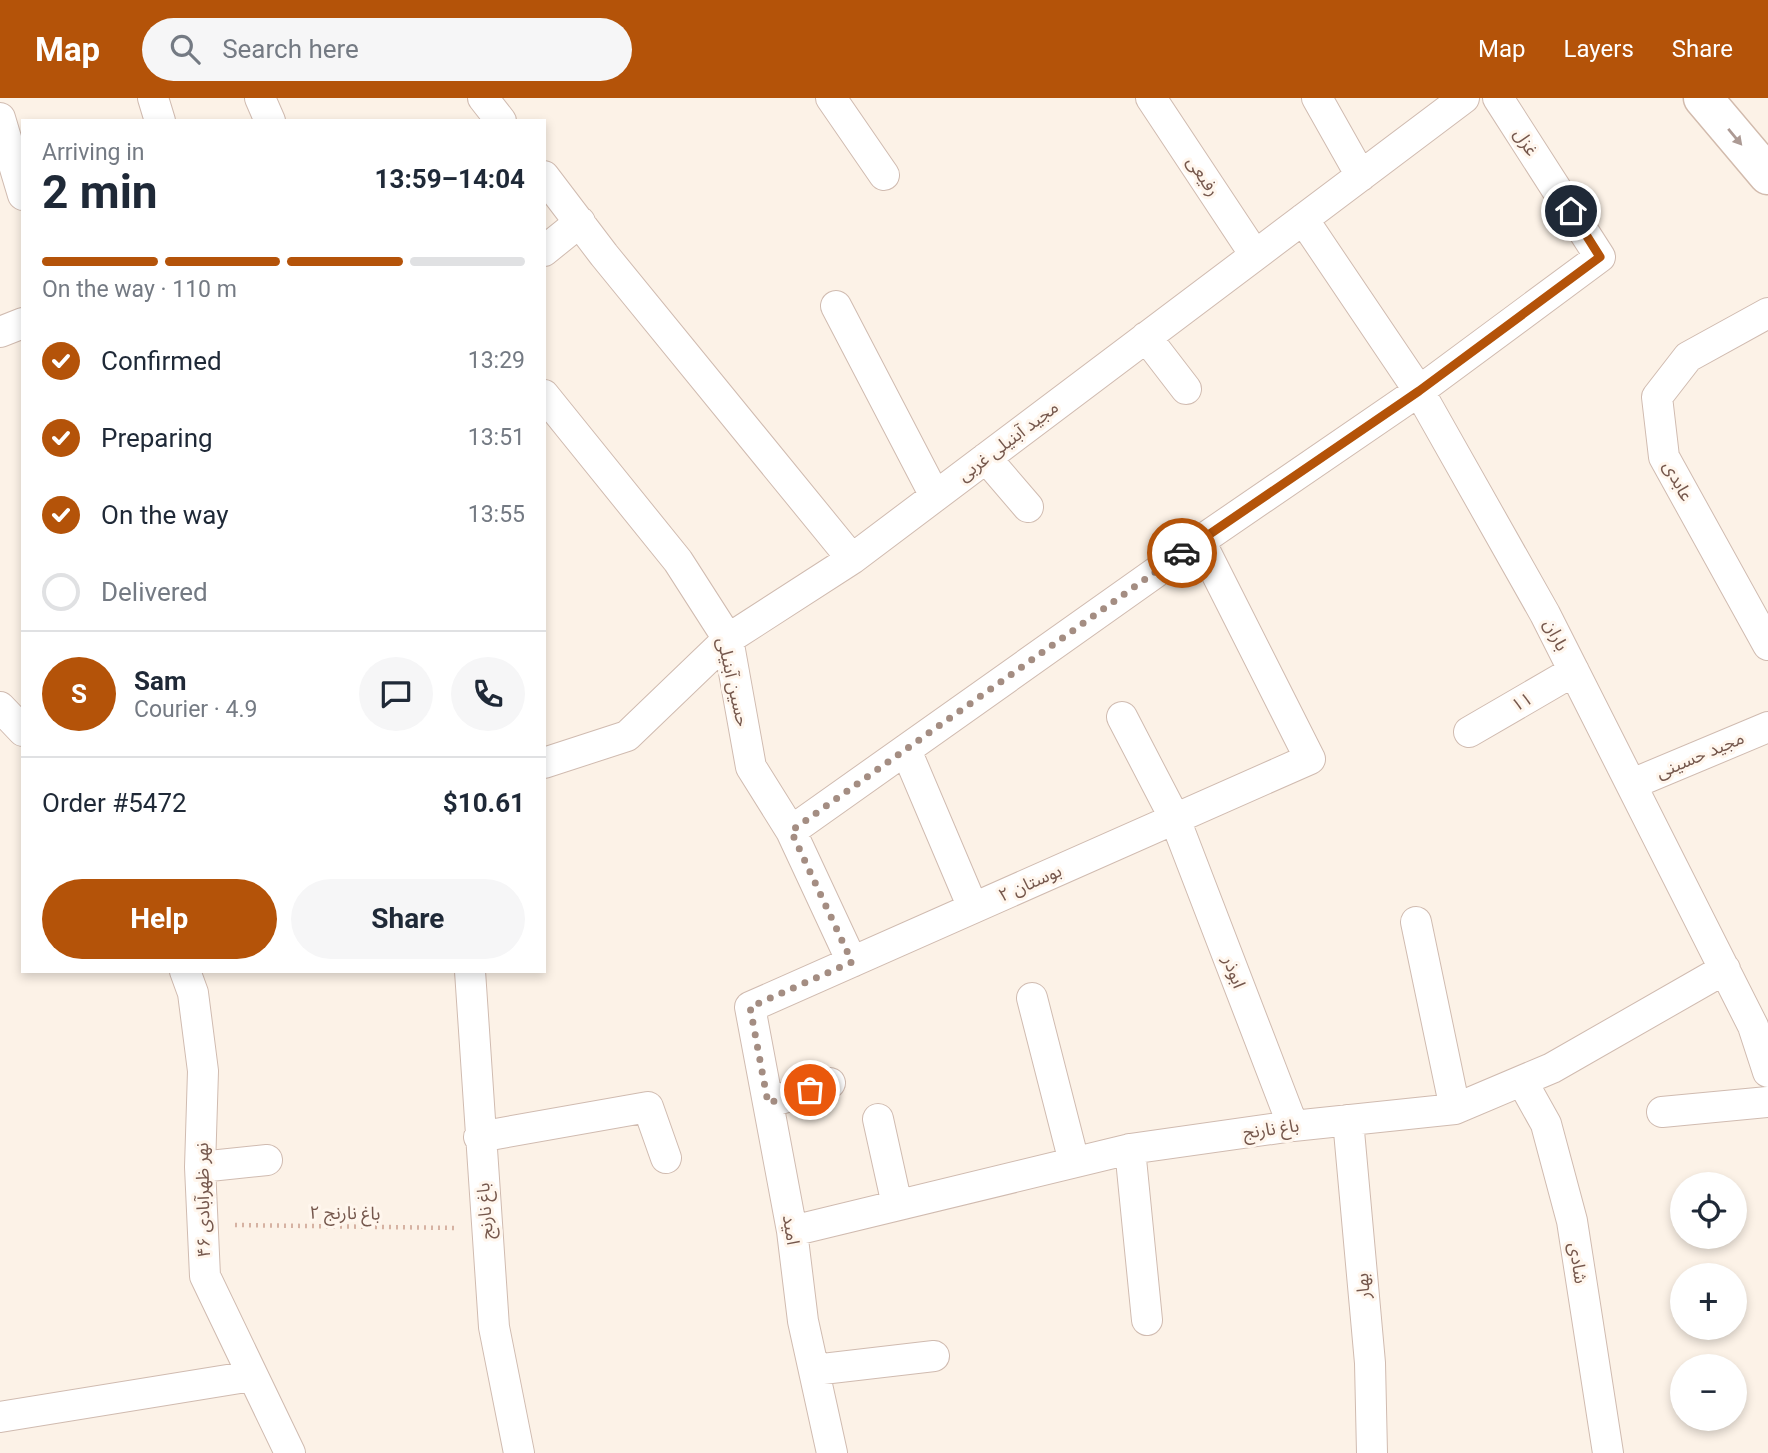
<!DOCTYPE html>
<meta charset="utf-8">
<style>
body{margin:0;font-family:Roboto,"Noto Sans Arabic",sans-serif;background:#f6f6f7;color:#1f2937;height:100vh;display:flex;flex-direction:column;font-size:26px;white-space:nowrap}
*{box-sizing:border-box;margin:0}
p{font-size:23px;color:#747a83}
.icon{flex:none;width:38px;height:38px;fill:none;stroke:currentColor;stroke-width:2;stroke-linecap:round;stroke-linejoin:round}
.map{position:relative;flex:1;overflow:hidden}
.drawer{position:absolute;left:21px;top:21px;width:525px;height:854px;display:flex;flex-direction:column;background:#fff;border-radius:0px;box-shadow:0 4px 10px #0003}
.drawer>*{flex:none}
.controls{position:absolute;left:1670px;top:1074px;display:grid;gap:14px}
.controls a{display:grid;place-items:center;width:77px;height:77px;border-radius:50%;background:#fff;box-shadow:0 4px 10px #0003;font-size:35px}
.pin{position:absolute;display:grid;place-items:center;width:60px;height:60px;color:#fff;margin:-30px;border:4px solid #fff;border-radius:50%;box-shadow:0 2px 7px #0007}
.courier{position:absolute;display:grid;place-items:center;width:70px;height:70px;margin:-35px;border:5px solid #b45309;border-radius:50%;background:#fff;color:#222;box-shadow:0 2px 9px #0007}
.headline em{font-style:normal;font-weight:700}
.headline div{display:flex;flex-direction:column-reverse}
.headline{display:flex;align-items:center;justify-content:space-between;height:119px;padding:0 21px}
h1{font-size:46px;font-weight:700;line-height:52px}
.bar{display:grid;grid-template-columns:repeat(4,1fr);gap:10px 7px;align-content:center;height:84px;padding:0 21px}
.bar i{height:9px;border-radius:5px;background:#e0e1e3}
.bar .current{background:#b45309}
.bar p{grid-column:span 4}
.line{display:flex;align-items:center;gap:18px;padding:0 21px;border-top:2px solid #e0e1e3}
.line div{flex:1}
.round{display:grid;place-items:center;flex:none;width:74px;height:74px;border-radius:37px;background:#f6f6f7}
ol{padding:0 21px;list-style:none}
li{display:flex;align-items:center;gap:21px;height:77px}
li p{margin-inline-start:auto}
li .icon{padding:7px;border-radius:50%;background:#b45309;color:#fff;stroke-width:4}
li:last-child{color:#747a83}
li i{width:38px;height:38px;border:4px solid #e0e1e3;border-radius:50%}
.action{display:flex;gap:14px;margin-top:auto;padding:14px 21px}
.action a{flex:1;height:80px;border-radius:42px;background:#b45309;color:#fff;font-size:28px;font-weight:700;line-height:80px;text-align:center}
.action a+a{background:#f6f6f7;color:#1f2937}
header{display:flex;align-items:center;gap:42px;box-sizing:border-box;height:98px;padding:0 35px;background:#b45309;color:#fff}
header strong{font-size:33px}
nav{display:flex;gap:38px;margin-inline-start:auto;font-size:24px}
.search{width:490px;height:63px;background:#f6f6f7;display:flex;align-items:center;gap:18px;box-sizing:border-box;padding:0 24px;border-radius:38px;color:#747a83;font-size:26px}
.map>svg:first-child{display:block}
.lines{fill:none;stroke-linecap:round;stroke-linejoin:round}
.minor-casing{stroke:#d0bbb0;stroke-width:32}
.secondary-casing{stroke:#d2bbad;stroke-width:41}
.path{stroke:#d6b2a2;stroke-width:4.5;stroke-dasharray:2 5;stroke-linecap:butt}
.minor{stroke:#fff;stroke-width:30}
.secondary{stroke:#fff;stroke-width:38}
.oneway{fill:#ac9a94}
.done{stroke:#a48d82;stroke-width:7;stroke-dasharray:0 12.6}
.route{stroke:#b45309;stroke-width:9}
.labels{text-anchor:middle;stroke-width:6;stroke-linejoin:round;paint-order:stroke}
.street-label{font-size:18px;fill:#75574c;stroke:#fff6ed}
</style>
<header>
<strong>Map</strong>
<div class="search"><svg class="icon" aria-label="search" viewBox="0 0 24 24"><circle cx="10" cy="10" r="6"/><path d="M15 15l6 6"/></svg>Search here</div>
<nav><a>Map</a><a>Layers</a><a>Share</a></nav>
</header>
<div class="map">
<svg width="1768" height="1355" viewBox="0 0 1768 1355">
<rect width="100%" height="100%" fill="#fcf2e7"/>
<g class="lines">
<defs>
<path id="minor" d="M 153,0 L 160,23
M 260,0 L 270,23
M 483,0 L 501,23
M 831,0 L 884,77
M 1151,0 L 1255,157
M 1317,0 L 1361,78
M 0,20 L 23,97
M 544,78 L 604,157 L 852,461
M 1303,121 L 1419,293 L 1545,516 L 1753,928 L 1768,974
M 544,153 L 580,124
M 836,208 L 935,398
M 1768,215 L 1688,259 L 1657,299 L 1664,359 L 1768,547
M 0,234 L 23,225
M 1146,239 L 1186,291
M 544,297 L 678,463 L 728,541 L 751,669 L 791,733 L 852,864
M 986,360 L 1028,409
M 0,609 L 23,633
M 1122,619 L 1175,721 L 1293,1028
M 1469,634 L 1574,573
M 906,652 L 973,810
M 544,665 L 627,638 L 728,541 L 852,461 L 1464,0
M 1632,686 L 1768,629
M 791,733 L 1200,443 L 1419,293 L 1600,159 L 1498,0
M 1416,824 L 1455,1011
M 185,873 L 193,895 L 203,973 L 200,1069 L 205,1178 L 290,1355
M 470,873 L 494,1229 L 519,1355
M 1032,900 L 1074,1064
M 1522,983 L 1546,1026 L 1572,1123 L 1608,1355
M 768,1005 L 830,985
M 1662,1014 L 1768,1004
M 878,1021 L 897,1107
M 1348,1022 L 1370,1265 L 1372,1355
M 479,1039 L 648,1009 L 666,1060
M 1130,1051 L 1147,1222
M 200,1069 L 267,1062
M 792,1133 L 1130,1051 L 1293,1028 L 1455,1011 L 1552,970 L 1725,871
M 814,1272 L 934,1258
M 0,1319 L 252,1278
M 832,1355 L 803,1223 L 792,1133 L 750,909 L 1310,661 L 1200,443"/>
<path id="secondary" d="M 1703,0 L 1768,77"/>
</defs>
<use href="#minor" class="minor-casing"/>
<use href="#secondary" class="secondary-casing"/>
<path class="path" d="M 235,1127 L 457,1130"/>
<use href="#minor" class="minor"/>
<use href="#secondary" class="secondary"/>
</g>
<defs><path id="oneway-solid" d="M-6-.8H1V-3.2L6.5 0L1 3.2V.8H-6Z" transform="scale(1.75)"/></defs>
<use class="oneway" href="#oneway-solid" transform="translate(1735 39) rotate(50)"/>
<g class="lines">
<path class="done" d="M 810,992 L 768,1005 L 750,909 L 852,864 L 791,733 L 1182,455"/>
<path class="route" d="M 1182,455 L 1419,293 L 1600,159 L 1571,113"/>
</g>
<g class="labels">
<g class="street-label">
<text transform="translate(1526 44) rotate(57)" y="6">غزل</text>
<text transform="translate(1203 78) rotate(56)" y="6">رفیعی</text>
<text transform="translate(1008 343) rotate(-37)" y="6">مجید آبنیلی غربی</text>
<text transform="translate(1678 383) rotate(62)" y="6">عابدی</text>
<text transform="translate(1556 537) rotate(63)" y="6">باران</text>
<text transform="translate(733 584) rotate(77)" y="6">حسین آبنیلی</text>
<text transform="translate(1522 604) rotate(-30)" y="6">۱۱</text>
<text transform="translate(1700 657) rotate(-23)" y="6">مجید حسینی</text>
<text transform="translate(1030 785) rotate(-24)" y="6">بوستان ۲</text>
<text transform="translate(1234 874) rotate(69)" y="6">ابوذر</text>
<text transform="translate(1271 1031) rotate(-8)" y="6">باغ نارنج</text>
<text transform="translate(203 1102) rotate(-91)" y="6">نهر ظهرآبادی ۴۶</text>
<text transform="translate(485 1113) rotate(-94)" y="6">باغ نارنج</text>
<text transform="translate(345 1115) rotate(1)" y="6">باغ نارنج ۲</text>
<text transform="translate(791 1132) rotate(81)" y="6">امید</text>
<text transform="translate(1578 1165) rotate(81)" y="6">شادی</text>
<text transform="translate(1363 1188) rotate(-95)" y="6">بهار</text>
</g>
</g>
</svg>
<div class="controls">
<a><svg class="icon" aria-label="locate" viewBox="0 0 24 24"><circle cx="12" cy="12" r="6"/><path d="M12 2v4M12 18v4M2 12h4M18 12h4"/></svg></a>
<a>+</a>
<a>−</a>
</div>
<div class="pin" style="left:810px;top:992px;background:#ea580c"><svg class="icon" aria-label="bag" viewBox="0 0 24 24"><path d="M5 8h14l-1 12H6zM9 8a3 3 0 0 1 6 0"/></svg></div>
<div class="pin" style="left:1571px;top:113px;background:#1f2937"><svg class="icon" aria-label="home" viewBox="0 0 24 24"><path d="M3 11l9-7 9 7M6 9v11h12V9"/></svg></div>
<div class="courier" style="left:1182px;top:455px"><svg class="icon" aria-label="car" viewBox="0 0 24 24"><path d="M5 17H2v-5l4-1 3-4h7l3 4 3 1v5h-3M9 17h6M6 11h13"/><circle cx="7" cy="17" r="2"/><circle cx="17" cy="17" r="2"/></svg></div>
<section class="drawer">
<div class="headline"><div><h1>2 min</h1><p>Arriving in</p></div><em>13:59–14:04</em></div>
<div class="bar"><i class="current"></i><i class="current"></i><i class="current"></i><i></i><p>On the way · 110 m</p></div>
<ol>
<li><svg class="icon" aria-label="check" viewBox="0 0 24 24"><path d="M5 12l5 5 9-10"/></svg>Confirmed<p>13:29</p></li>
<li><svg class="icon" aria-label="check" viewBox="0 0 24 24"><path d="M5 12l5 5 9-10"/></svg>Preparing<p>13:51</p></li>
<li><svg class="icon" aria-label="check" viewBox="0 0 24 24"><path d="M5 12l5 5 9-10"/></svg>On the way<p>13:55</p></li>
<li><i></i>Delivered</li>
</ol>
<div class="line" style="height:126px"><b class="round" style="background:#b45309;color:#fff">S</b><div><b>Sam</b><p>Courier · 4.9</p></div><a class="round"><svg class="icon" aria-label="chat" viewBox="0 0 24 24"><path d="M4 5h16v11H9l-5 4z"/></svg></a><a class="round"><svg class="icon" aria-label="phone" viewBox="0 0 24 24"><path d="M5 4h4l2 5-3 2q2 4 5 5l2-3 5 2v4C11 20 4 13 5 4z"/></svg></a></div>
<div class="line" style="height:91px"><div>Order #5472</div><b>$10.61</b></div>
<div class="action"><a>Help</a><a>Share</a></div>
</section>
</div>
